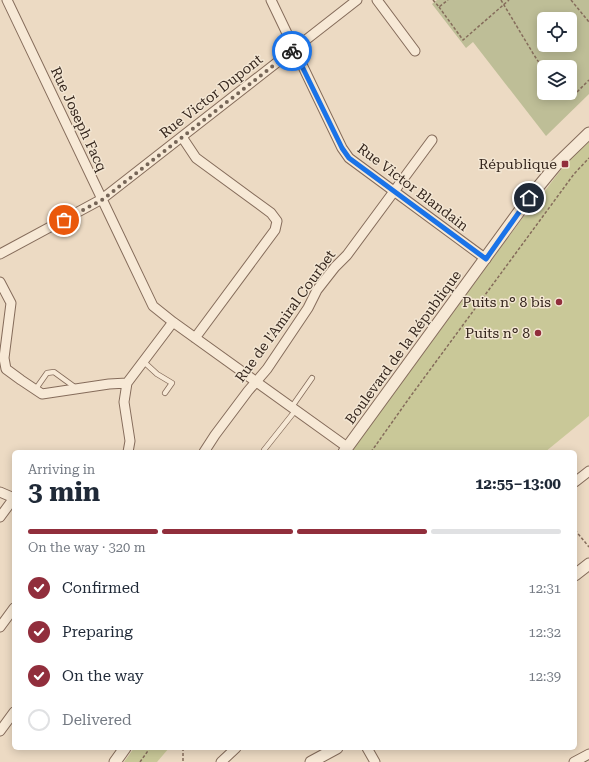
<!DOCTYPE html>
<meta charset="utf-8">
<style>
body{margin:0;font-family:"Roboto Serif",serif;background:#f2f2f3;color:#1f2937;height:100vh;display:flex;flex-direction:column;font-size:15px;white-space:nowrap}
*{box-sizing:border-box;margin:0}
p{font-size:13px;color:#747a83}
.icon{flex:none;width:22px;height:22px;fill:none;stroke:currentColor;stroke-width:2;stroke-linecap:round;stroke-linejoin:round}
.map{position:relative;flex:1;overflow:hidden}
.panel{position:absolute;left:12px;top:450px;width:565px;height:300px;display:flex;flex-direction:column;background:#fff;border-radius:6px;box-shadow:0 2px 10px #0003}
.panel>*{flex:none}
.controls{position:absolute;left:537px;top:12px;display:grid;gap:8px}
.controls a{display:grid;place-items:center;width:40px;height:40px;border-radius:6px;background:#fff;box-shadow:0 2px 10px #0003;font-size:20px}
.pin{position:absolute;display:grid;place-items:center;width:34px;height:34px;color:#fff;margin:-17px;border:2px solid #fff;border-radius:50%;box-shadow:0 1px 4px #0007}
.courier{position:absolute;display:grid;place-items:center;width:40px;height:40px;margin:-20px;border:3px solid #1a73e8;border-radius:50%;background:#fff;color:#222;box-shadow:0 1px 5px #0007}
.summary em{font-style:normal;font-weight:700}
.summary div{display:flex;flex-direction:column-reverse}
.summary{display:flex;align-items:center;justify-content:space-between;height:68px;padding:0 16px}
h1{font-size:26px;font-weight:700;line-height:30px}
.bar{display:grid;grid-template-columns:repeat(4,1fr);gap:6px 4px;align-content:center;height:48px;padding:0 16px}
.bar i{height:5px;border-radius:3px;background:#e0e1e3}
.bar .current{background:#912e3c}
.bar p{grid-column:span 4}
ol{padding:0 16px;list-style:none}
li{display:flex;align-items:center;gap:12px;height:44px}
li p{margin-inline-start:auto}
li .icon{padding:4px;border-radius:50%;background:#912e3c;color:#fff;stroke-width:4}
li:last-child{color:#747a83}
li i{width:22px;height:22px;border:2px solid #e0e1e3;border-radius:50%}
.map>svg:first-child{display:block}
.green{fill:#c9c898}
.cemetery{fill:#bebe97;fill-rule:evenodd}
.lines{fill:none;stroke-linecap:round;stroke-linejoin:round}
.service-casing{stroke:#856c5b;stroke-width:6}
.minor-casing{stroke:#856c5b;stroke-width:11}
.tertiary-casing{stroke:#856c5b;stroke-width:13}
.path{stroke:#856c5b;stroke-width:1.5;stroke-dasharray:3 2;stroke-linecap:butt}
.service{stroke:#f7e9d6;stroke-width:4.5}
.minor{stroke:#f7e9d6;stroke-width:9}
.tertiary{stroke:#f7e9d6;stroke-width:11}
.done{stroke:#766658;stroke-width:4;stroke-dasharray:0 7.2}
.route{stroke:#1a73e8;stroke-width:5}
.poi-dot{fill:#912e3c;stroke:#f3e6d3;stroke-width:1.5}
.labels{text-anchor:middle;stroke-width:3;stroke-linejoin:round;paint-order:stroke}
.street-label{font-size:14px;fill:#36271e;stroke:#f3e6d3}
.poi-label{font-size:14px;fill:#36271e;stroke:#f3e6d3;text-anchor:end}
</style>
<div class="map">
<svg width="589" height="762" viewBox="0 0 589 762">
<rect width="100%" height="100%" fill="#ecdac3"/>
<path class="green" d="M 589,139 L 589,416 L 545,452 L 351,452 L 524,216 L 529,215 C 547,187 565,162 589,139 Z
M 134,748 L 169,748 L 157,762 L 124,762 Z"/>
<path class="cemetery" d="M 437,0 L 589,0 L 589,94 L 546,136 L 473,42 L 466,48 L 432,4 ZM 544,19 L 570,19 L 570,45 L 544,45 ZM 544,67 L 570,67 L 570,93 L 544,93 Z"/>
<g class="lines">
<defs>
<path id="service" d="M 144,362 L 157,374 L 172,383 L 165,393
M 35,390 L 47,373 L 54,372 L 76,388
M 291,408 L 312,378
M 264,450 L 295,411"/>
<path id="minor" d="M 7,0 L 153,306 L 173,322 L 347,447
M 271,0 L 342,148 L 349,158 L 486,259
M 377,0 L 415,51
M 182,137 L 196,158 L 271,213 L 277,221 L 275,230 L 195,338
M 0,254 L 102,199 L 357,0
M 0,282 L 11,303 L 4,358 L 6,369 L 21,380 L 42,394 L 109,384 L 127,383
M 128,452 L 130,441 L 124,402 L 127,383 L 173,322
M 204,452 L 215,435 L 248,391 L 267,369 L 308,308 L 317,290 L 335,267 L 347,255 L 432,140
M 575,482 L 589,471
M 0,492 L 14,498
M 0,517 L 14,498
M 0,627 L 14,608
M 0,731 L 14,712
M 367,748 L 375,762
M 221,762 L 236,748
M 574,762 L 589,754"/>
<path id="tertiary" d="M 344,452 L 529,198 L 557,164 L 589,133
M 575,575 L 589,564
M 115,762 L 125,748
M 311,762 L 337,748"/>
</defs>
<use href="#service" class="service-casing"/>
<use href="#minor" class="minor-casing"/>
<use href="#tertiary" class="tertiary-casing"/>
<path class="path" d="M 433,0 L 439,7 L 448,0
M 501,0 L 534,55 L 544,70
M 571,0 L 589,22
M 439,7 L 463,40 L 509,0
M 567,93 L 571,98 L 589,80
M 371,452 L 410,397 L 574,174 L 589,158
M 575,530 L 589,547
M 183,748 L 183,762
M 140,762 L 150,748"/>
<use href="#service" class="service"/>
<use href="#minor" class="minor"/>
<use href="#tertiary" class="tertiary"/>
</g>
<g class="lines">
<path class="done" d="M 64,220 L 102,200 L 292,51"/>
<path class="route" d="M 292,51 L 294,50 L 342,148 L 349,158 L 486,259 L 529,198"/>
</g>
<g class="poi-dot">
<rect x="561" y="160" width="8" height="8" rx="2"/>
<circle cx="559" cy="302" r="4"/>
<circle cx="538" cy="333" r="4"/>
</g>
<g class="labels">
<g class="street-label">
<text transform="translate(211 96) rotate(-38)" y="5">Rue Victor Dupont</text>
<text transform="translate(79 119) rotate(65)" y="5">Rue Joseph Facq</text>
<text transform="translate(413 187) rotate(37)" y="5">Rue Victor Blandain</text>
<text transform="translate(285 316) rotate(-54)" y="5">Rue de l'Amiral Courbet</text>
<text transform="translate(403 347) rotate(-54)" y="5">Boulevard de la République</text>
</g>
<g class="poi-label">
<text x="557" y="169">République</text>
<text x="551" y="307">Puits n° 8 bis</text>
<text x="530" y="338">Puits n° 8</text>
</g>
</g>
</svg>
<div class="controls">
<a><svg class="icon" aria-label="locate" viewBox="0 0 24 24"><circle cx="12" cy="12" r="6"/><path d="M12 2v4M12 18v4M2 12h4M18 12h4"/></svg></a>
<a><svg class="icon" aria-label="layers" viewBox="0 0 24 24"><path d="M12 4l9 5-9 5-9-5zM3 14l9 5 9-5"/></svg></a>
</div>
<div class="pin" style="left:64px;top:220px;background:#ea580c"><svg class="icon" aria-label="bag" viewBox="0 0 24 24"><path d="M5 8h14l-1 12H6zM9 8a3 3 0 0 1 6 0"/></svg></div>
<div class="pin" style="left:529px;top:198px;background:#1f2937"><svg class="icon" aria-label="home" viewBox="0 0 24 24"><path d="M3 11l9-7 9 7M6 9v11h12V9"/></svg></div>
<div class="courier" style="left:292px;top:51px"><svg class="icon" aria-label="bike" viewBox="0 0 24 24"><circle cx="6" cy="16" r="4"/><circle cx="18" cy="16" r="4"/><path d="M6 16l4-8h5l3 8M10 8l3 8H6M13 5h3"/></svg></div>
<section class="panel">
<div class="summary"><div><h1>3 min</h1><p>Arriving in</p></div><em>12:55–13:00</em></div>
<div class="bar"><i class="current"></i><i class="current"></i><i class="current"></i><i></i><p>On the way · 320 m</p></div>
<ol>
<li><svg class="icon" aria-label="check" viewBox="0 0 24 24"><path d="M5 12l5 5 9-10"/></svg>Confirmed<p>12:31</p></li>
<li><svg class="icon" aria-label="check" viewBox="0 0 24 24"><path d="M5 12l5 5 9-10"/></svg>Preparing<p>12:32</p></li>
<li><svg class="icon" aria-label="check" viewBox="0 0 24 24"><path d="M5 12l5 5 9-10"/></svg>On the way<p>12:39</p></li>
<li><i></i>Delivered</li>
</ol>
</section>
</div>
